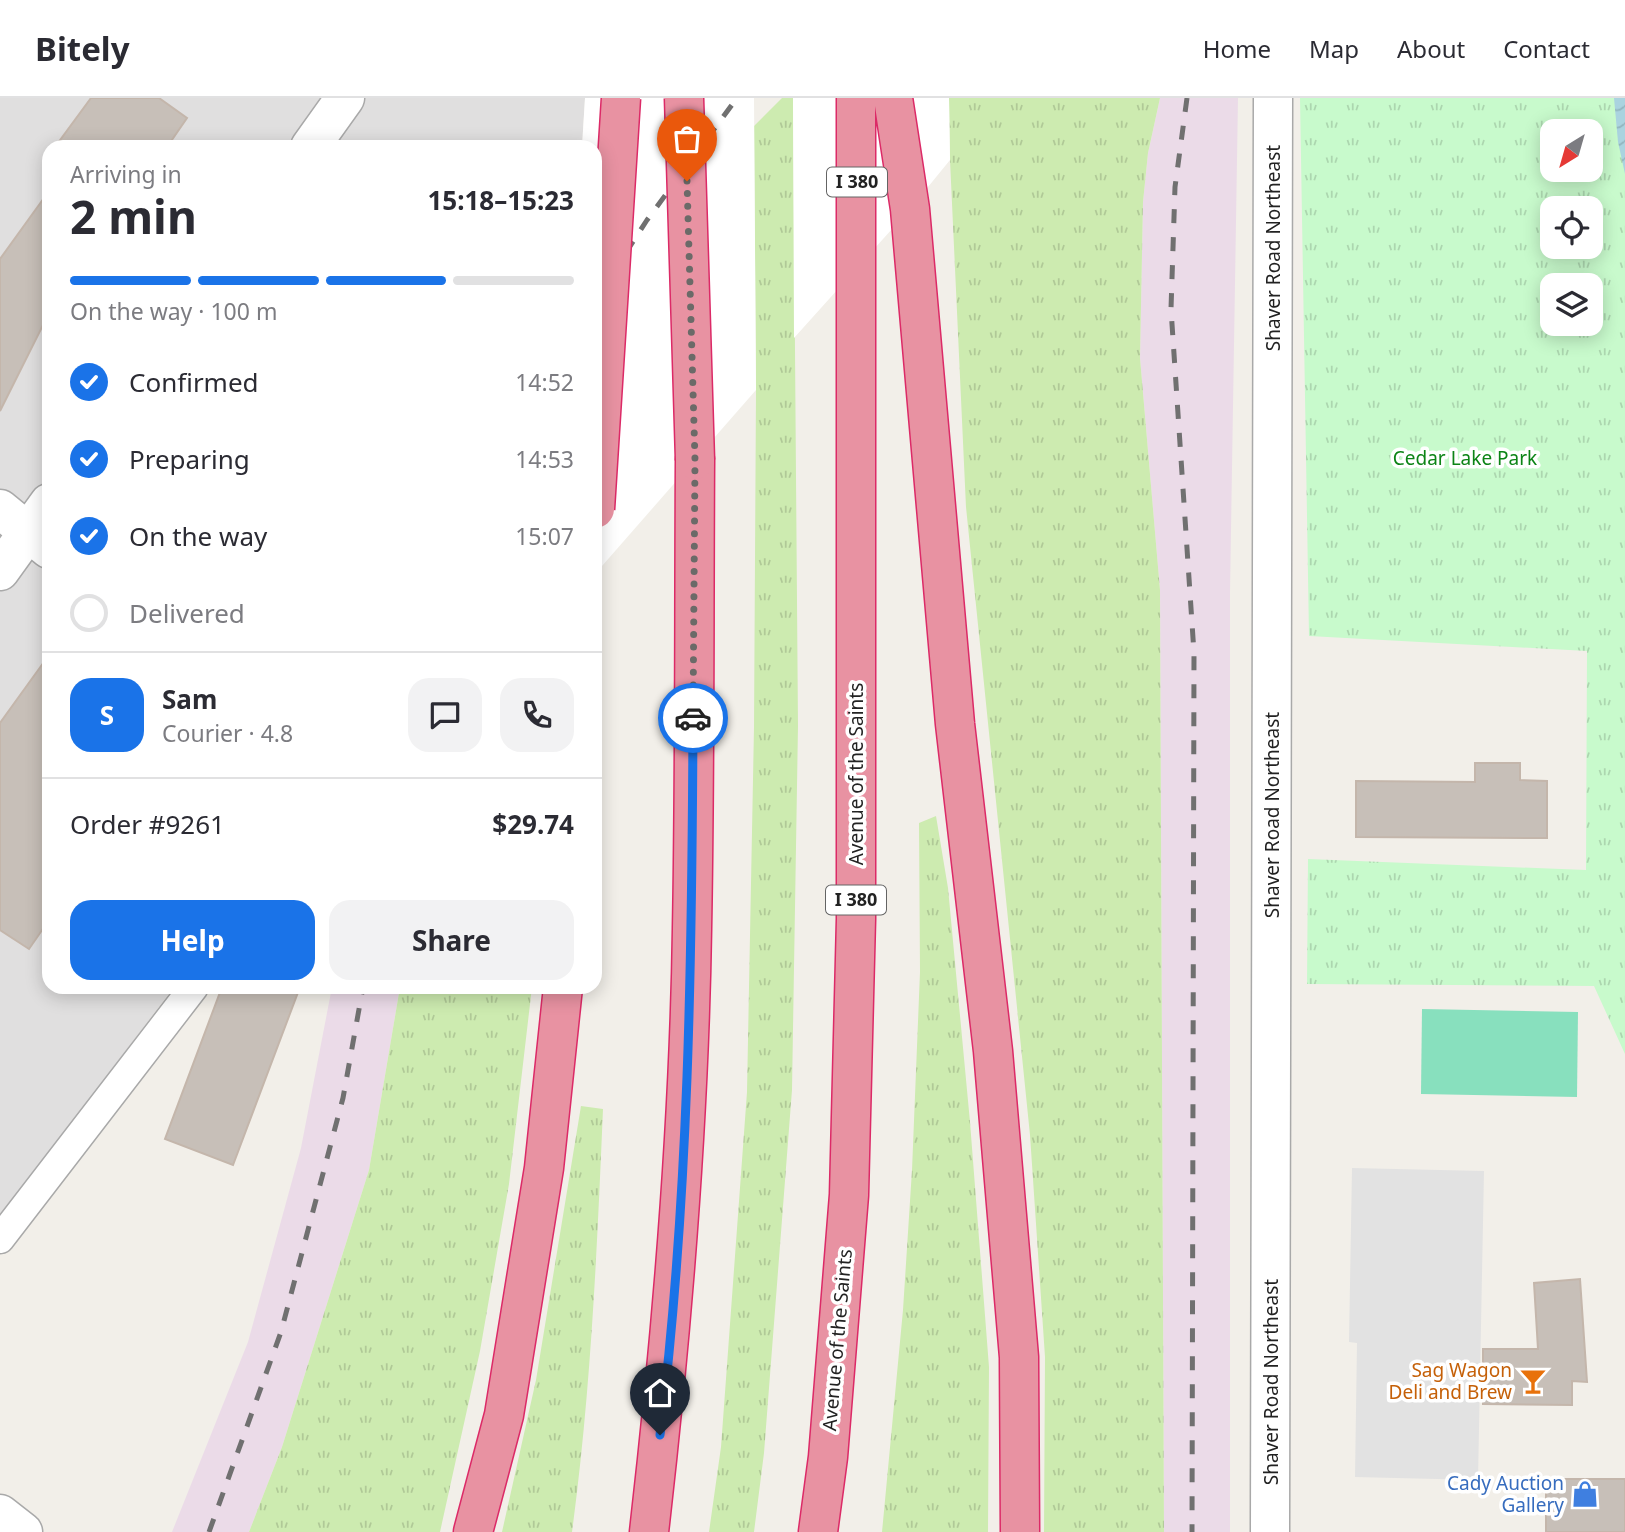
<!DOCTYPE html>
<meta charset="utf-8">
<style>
body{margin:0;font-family:"Noto Sans",sans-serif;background:#f2f2f3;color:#2b2b33;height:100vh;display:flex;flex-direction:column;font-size:26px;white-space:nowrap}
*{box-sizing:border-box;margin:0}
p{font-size:23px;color:#7c7c81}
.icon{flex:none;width:38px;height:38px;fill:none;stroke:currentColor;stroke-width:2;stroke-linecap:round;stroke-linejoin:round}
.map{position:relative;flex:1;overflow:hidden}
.details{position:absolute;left:42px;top:42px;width:560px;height:854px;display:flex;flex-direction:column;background:#fff;border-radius:21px;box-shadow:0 4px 18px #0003}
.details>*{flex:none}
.needle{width:46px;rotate:217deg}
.controls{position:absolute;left:1540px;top:21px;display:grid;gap:14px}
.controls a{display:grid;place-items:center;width:63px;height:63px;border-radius:14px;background:#fff;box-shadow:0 4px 18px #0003;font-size:35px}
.pin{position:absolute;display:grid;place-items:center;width:60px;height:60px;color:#fff;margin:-72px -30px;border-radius:50% 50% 50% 0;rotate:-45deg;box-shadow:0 0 7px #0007}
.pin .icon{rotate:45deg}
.courier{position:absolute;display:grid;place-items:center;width:70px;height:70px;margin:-35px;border:5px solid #1a73e8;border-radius:50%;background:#fff;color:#222;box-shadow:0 2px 9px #0007}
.headline em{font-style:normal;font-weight:700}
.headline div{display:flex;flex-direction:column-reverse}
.headline{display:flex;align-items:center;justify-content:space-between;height:119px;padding:0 28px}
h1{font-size:46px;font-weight:700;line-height:52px}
.bar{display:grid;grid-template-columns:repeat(4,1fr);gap:10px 7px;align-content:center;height:84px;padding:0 28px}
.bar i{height:9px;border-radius:5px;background:#e1e1e2}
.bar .current{background:#1a73e8}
.bar p{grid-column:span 4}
.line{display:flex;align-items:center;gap:18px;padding:0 28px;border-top:2px solid #e1e1e2}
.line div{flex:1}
.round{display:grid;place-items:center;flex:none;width:74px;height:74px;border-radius:21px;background:#f2f2f3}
ol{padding:0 28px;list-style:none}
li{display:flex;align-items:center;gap:21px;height:77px}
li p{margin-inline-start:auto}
li .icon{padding:7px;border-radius:50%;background:#1a73e8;color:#fff;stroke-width:4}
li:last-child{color:#7c7c81}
li i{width:38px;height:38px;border:4px solid #e1e1e2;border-radius:50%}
.action{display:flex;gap:14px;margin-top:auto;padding:14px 28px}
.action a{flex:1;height:80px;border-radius:21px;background:#1a73e8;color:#fff;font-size:28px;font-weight:700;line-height:80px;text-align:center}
.action a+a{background:#f2f2f3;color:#2b2b33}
header{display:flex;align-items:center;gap:42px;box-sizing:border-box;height:98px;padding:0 35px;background:#fff;border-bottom:2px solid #e1e1e2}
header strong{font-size:33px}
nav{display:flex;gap:38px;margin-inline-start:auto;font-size:24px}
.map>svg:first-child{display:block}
.residential{fill:#e0dfdf}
.railway{fill:#ebdbe8}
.grass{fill:url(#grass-tufts)}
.park{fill:url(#park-tufts);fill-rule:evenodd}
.pitch{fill:#88e0be}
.parking{fill:#e2e2e2}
.water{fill:url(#water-waves)}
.pier{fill:#fff}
.building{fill:#c7bfb8;stroke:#c4b6ab;stroke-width:2}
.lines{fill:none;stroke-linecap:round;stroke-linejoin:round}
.service-casing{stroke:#a9a9a9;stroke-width:31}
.minor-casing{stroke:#a9a9a9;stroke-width:41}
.motorway-casing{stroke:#dc2a67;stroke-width:41}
.service{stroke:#fff;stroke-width:28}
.minor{stroke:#fff;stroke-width:38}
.motorway{stroke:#e892a2;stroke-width:38}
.rail{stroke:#707070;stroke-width:5;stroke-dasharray:14 14;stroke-linecap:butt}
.motorway-bridge-casing{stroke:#dc2a67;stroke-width:41;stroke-linecap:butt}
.motorway-bridge{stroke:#e892a2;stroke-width:38}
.done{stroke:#6b6a68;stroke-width:7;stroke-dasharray:0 12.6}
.route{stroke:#1a73e8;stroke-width:9}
.labels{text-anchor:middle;stroke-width:7;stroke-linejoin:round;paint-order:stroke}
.shield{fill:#fff;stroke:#646464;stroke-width:2}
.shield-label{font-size:18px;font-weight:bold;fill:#222}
.street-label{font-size:19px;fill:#222;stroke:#fff}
.park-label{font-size:19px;fill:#0c8416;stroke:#fff}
.food-label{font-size:19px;fill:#c56008;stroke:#fff;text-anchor:end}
.shop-label{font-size:19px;fill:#366cbe;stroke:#fff;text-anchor:end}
</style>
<header>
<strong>Bitely</strong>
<nav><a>Home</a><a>Map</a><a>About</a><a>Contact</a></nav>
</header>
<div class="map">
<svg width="1625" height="1434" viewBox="0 0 1625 1434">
<defs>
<pattern id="grass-tufts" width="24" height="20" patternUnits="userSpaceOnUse" patternTransform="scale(1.75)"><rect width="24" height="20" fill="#cdebb0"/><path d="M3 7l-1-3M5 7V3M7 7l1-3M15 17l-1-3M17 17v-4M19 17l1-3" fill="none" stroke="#b0c997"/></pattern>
<pattern id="park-tufts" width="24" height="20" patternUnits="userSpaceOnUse" patternTransform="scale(1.75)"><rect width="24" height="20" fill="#c8facc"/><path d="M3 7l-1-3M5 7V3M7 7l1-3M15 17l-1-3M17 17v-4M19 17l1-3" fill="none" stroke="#acd6af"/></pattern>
<pattern id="water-waves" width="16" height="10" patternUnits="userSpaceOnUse" patternTransform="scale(1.75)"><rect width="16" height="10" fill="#aad3df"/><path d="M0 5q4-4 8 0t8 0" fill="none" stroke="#92b5bf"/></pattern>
</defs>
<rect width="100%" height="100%" fill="#f2efe9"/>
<path class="residential" d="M 0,0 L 585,0 L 582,49 L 49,49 L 49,889 L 174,889 L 0,1119 Z"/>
<path class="railway" d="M 1160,0 L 1238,0 L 1230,494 L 1230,1434 L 1164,1434 L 1160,492 L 1140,260 L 1143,104 L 1148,55 Z
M 332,889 L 400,889 L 369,1072 L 282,1349 L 249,1434 L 172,1434 L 248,1244 L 301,1050 Z"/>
<path class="grass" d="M 782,0 L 793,0 L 798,628 L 792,992 L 764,1355 L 754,1434 L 709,1434 L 721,1349 L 747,994 L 754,629 L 756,292 L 754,28 Z
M 949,0 L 1160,0 L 1148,55 L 1143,104 L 1140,260 L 1160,492 L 1164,1434 L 1044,1434 L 1045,1259 L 1030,1037 L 966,409 L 950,62 Z
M 936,718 L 948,790 L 970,1024 L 989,1269 L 988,1434 L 882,1434 L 903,1212 L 912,1072 L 920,874 L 919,725 Z
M 400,889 L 532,889 L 509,1086 L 480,1253 L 440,1434 L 249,1434 L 282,1349 L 369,1072 Z
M 581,1008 L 603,1011 C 597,1152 591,1293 572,1434 L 502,1434 L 536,1282 Z"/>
<path class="park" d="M 1300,0 L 1625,0 L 1625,956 L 1594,888 L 1307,886 L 1308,761 L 1586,772 L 1587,553 L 1309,538 ZM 1552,33 L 1591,33 L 1591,72 L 1552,72 ZM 1552,110 L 1591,110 L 1591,149 L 1552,149 ZM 1552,187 L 1591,187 L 1591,226 L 1552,226 Z"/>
<path class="pitch" d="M 1422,911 L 1578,914 L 1577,999 L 1421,996 Z"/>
<path class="parking" d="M 1352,1070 L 1484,1073 L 1478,1382 L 1355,1379 L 1357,1245 L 1349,1244 Z"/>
<path class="water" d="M 1614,0 L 1625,0 L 1625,76 L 1618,44 Z"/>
<path class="pier" d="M 585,0 L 754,0 L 756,292 L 595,476 L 595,49 L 582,49 Z
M 793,0 L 949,0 L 950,62 L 910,111 L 794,240 Z"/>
<path class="building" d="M 91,0 L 159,0 L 187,20 L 167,49 L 55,49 Z
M 49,93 L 49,215 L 0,313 L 0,161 Z
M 49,557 L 49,822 L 29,851 L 0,832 L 0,625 Z
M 1475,665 L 1520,665 L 1520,682 L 1547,683 L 1547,740 L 1356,739 L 1356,683 L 1475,684 Z
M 222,889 L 300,889 L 233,1067 L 165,1041 Z
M 1580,1181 L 1587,1284 L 1572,1283 L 1572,1307 L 1483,1306 L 1483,1251 L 1538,1251 L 1534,1185 Z
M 1546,1381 L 1625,1381 L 1625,1434 L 1546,1434 Z"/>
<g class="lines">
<defs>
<path id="service" d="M 0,1141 L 194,889"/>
<path id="minor" d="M 310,49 L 345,0
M 0,411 L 49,451
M 0,473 L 49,405
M 0,1416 L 23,1434
M 1270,1434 L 1273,0"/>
<path id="motorway" d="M 893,0 L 910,111 L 955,626 L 993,953 L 1019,1259 L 1020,1434
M 473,1434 L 504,1317 L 544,1070 L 563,889
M 649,1434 C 672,1234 689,1033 692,831 C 695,675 694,518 695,362
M 818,1434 L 828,1359 L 849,1097 L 856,821 L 856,0"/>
</defs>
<use href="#service" class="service-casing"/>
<use href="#minor" class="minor-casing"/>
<use href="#motorway" class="motorway-casing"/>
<use href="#service" class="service"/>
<use href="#minor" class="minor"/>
<use href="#motorway" class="motorway"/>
<path class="rail" d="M 1187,0 L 1175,89 L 1171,211 L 1194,555 L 1192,1434
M 595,202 L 647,122 L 737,0
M 209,1434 L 281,1234 L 343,1000 L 363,889"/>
<defs>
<path id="motorway-bridge" d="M 684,0 L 695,362
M 595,411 L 621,0"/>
</defs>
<use href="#motorway-bridge" class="motorway-bridge-casing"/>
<use href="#motorway-bridge" class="motorway-bridge"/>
</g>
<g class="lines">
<path class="done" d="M 687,83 L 695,362 L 693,620"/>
<path class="route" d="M 660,1337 C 689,1100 692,859 693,620"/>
</g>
<defs>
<symbol id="bar-bare" viewBox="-9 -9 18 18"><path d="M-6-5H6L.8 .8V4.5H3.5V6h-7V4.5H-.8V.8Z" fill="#e8710a" stroke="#fff" stroke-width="2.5" paint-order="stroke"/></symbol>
<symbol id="shop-bare" viewBox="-9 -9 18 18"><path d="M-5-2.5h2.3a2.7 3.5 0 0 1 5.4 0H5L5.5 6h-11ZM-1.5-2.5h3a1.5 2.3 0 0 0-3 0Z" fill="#3f7fe0" stroke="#fff" stroke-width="2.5" paint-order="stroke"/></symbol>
</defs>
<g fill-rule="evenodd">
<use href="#bar-bare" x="1514" y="1264" width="38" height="38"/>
<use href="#shop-bare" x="1566" y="1377" width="38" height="38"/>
</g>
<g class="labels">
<g class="shield">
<rect x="827" y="69.5" width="60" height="29" rx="5"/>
<rect x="826" y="787.5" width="60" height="29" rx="5"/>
</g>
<g class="shield-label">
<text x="857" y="90">I 380</text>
<text x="856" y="808">I 380</text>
</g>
<g class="street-label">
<text transform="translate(1273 150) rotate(-90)" y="7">Shaver Road Northeast</text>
<text transform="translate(856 676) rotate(-90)" y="7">Avenue of the Saints</text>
<text transform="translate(1272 717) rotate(-90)" y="7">Shaver Road Northeast</text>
<text transform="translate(837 1242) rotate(-85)" y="7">Avenue of the Saints</text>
<text transform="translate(1271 1284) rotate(-90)" y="7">Shaver Road Northeast</text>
</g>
<g class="park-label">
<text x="1465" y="367">Cedar Lake Park</text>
</g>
<g class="food-label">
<text x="1512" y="1279">Sag Wagon<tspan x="1512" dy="22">Deli and Brew</tspan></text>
</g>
<g class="shop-label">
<text x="1564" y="1392">Cady Auction<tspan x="1564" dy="22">Gallery</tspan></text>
</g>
</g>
</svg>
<div class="controls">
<a><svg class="needle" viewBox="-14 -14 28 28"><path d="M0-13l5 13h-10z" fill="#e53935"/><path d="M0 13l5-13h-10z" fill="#7c7c81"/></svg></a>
<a><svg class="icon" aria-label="locate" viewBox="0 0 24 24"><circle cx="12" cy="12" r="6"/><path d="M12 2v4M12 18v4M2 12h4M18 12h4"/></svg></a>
<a><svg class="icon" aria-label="layers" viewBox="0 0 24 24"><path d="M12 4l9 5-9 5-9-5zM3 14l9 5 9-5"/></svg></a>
</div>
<div class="pin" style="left:687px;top:83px;background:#ea580c"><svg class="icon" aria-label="bag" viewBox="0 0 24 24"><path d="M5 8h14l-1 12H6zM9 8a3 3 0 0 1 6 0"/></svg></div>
<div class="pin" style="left:660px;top:1337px;background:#1f2937"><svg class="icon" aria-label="home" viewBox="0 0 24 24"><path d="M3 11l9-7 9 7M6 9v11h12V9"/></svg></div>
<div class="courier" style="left:693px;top:620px"><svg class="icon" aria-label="car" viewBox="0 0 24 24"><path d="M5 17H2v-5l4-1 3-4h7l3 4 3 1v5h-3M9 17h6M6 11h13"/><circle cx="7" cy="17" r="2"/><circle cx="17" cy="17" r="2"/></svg></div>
<section class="details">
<div class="headline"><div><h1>2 min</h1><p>Arriving in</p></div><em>15:18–15:23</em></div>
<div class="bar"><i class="current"></i><i class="current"></i><i class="current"></i><i></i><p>On the way · 100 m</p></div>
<ol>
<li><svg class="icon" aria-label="check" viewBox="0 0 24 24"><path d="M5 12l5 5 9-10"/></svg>Confirmed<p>14:52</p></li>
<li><svg class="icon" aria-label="check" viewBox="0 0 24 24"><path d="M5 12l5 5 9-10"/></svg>Preparing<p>14:53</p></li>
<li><svg class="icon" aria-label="check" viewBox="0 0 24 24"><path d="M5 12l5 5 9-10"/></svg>On the way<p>15:07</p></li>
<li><i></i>Delivered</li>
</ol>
<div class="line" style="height:126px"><b class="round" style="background:#1a73e8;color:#fff">S</b><div><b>Sam</b><p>Courier · 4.8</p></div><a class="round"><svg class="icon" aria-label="chat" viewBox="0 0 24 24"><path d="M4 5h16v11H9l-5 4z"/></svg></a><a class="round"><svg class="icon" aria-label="phone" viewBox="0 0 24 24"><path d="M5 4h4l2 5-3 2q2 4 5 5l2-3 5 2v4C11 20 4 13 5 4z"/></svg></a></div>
<div class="line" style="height:91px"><div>Order #9261</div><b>$29.74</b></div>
<div class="action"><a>Help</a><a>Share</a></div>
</section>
</div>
